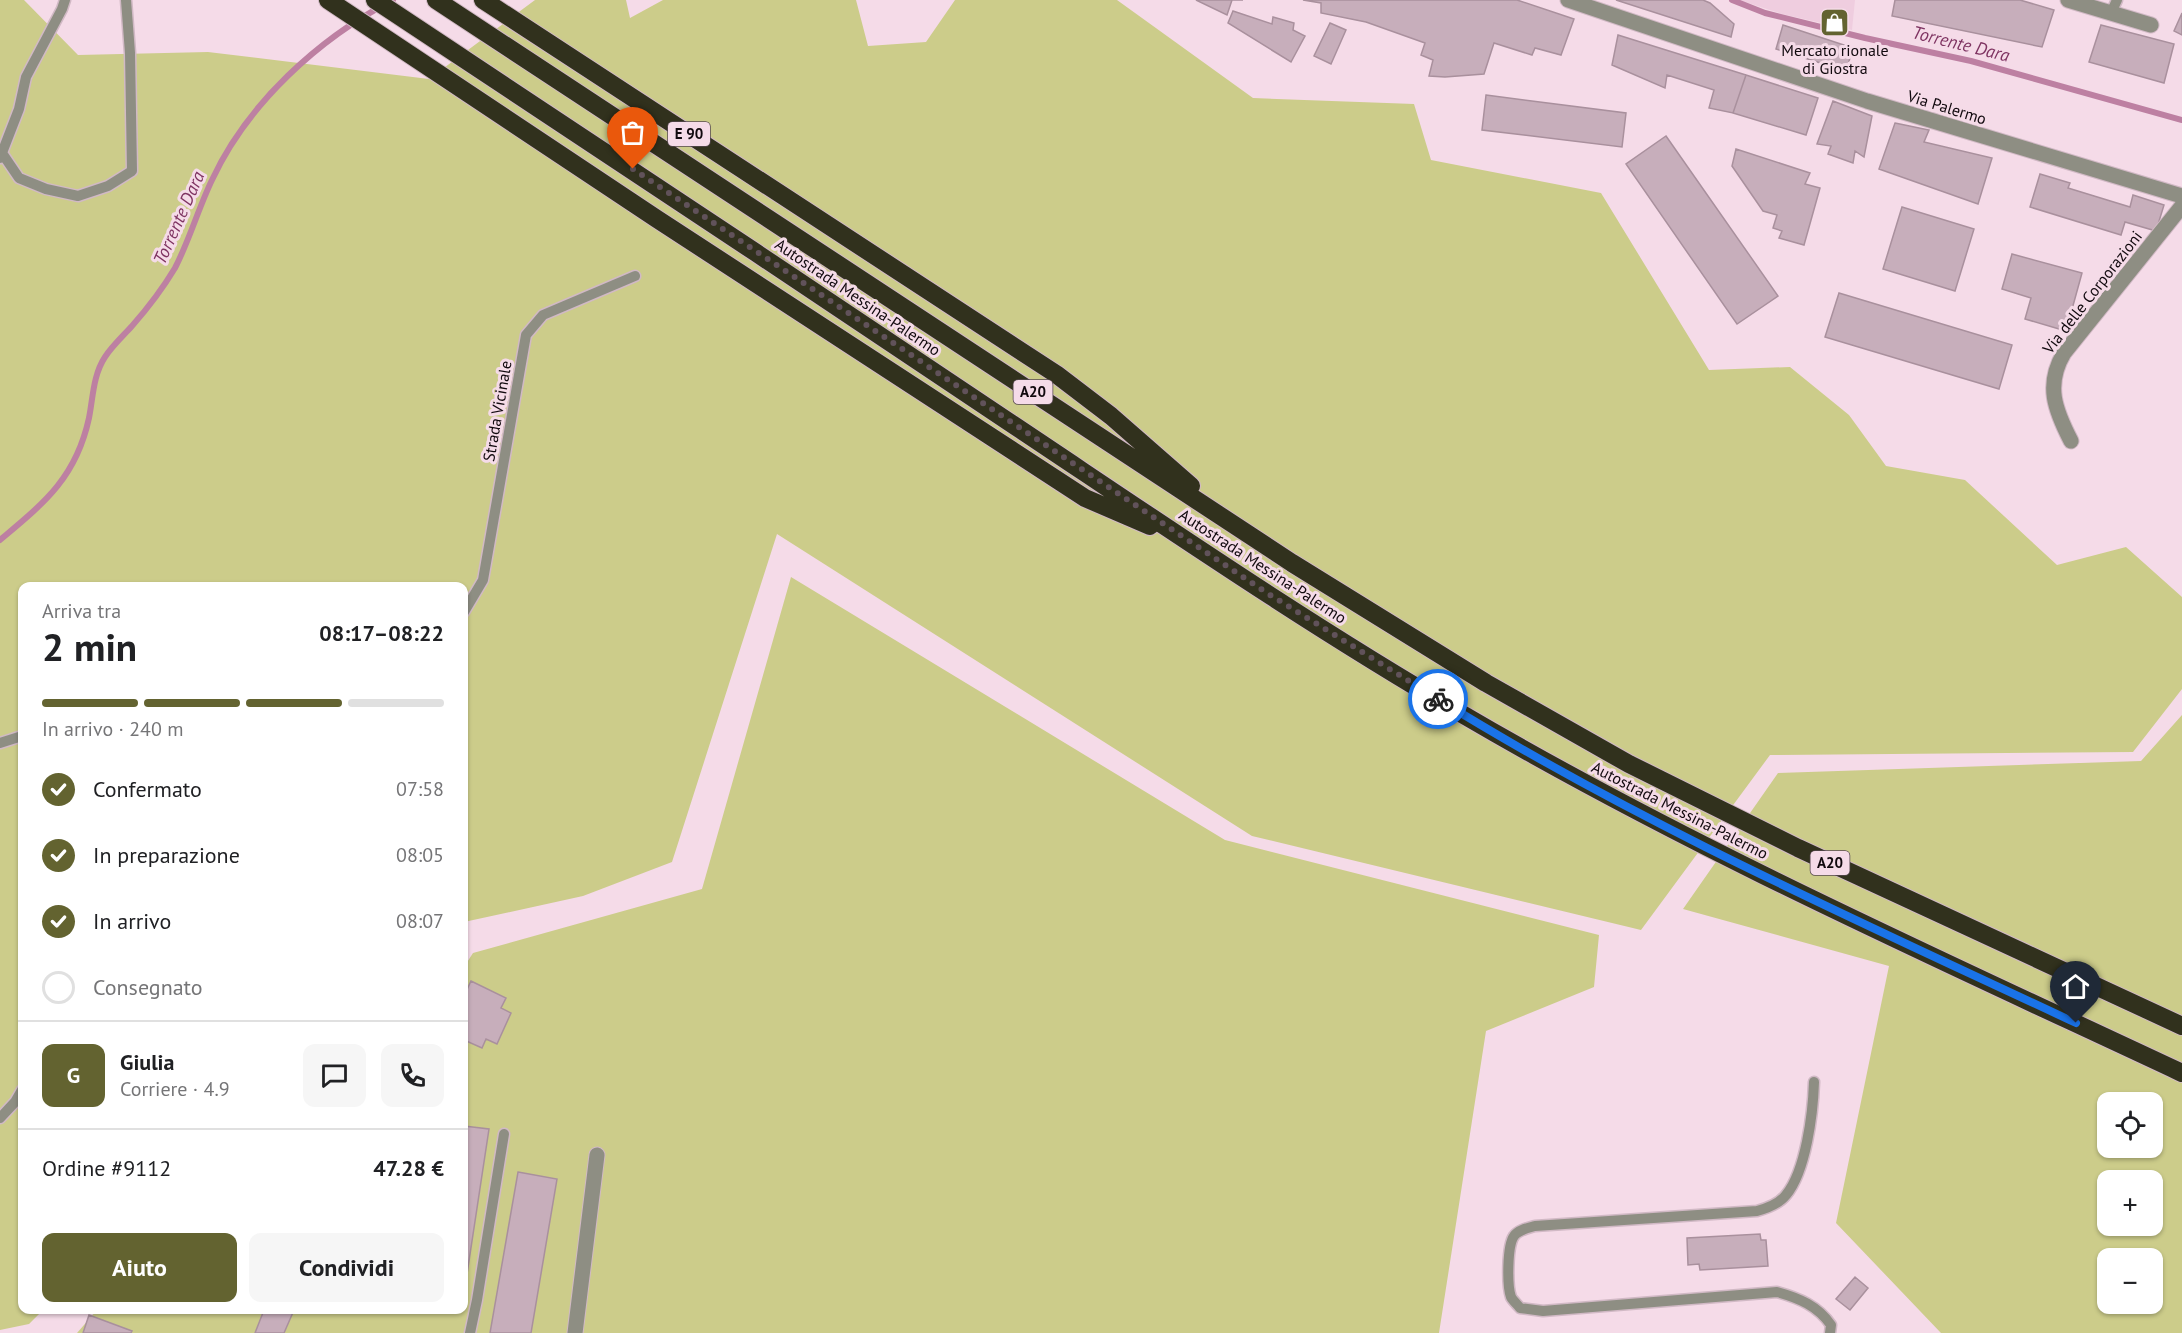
<!DOCTYPE html>
<html lang="it">
<meta charset="utf-8">
<style>
body{margin:0;font-family:"PT Sans",sans-serif;background:#f6f6f6;color:#202124;height:100vh;display:flex;flex-direction:column;font-size:22px;white-space:nowrap}
*{box-sizing:border-box;margin:0}
p{font-size:20px;color:#757577}
.icon{flex:none;width:33px;height:33px;fill:none;stroke:currentColor;stroke-width:2;stroke-linecap:round;stroke-linejoin:round}
.map{position:relative;flex:1;overflow:hidden}
.details{position:absolute;left:18px;top:582px;width:450px;height:732px;display:flex;flex-direction:column;background:#fff;border-radius:12px;box-shadow:0 2px 4px #0004}
.details>*{flex:none}
.tools{position:absolute;left:2097px;top:1092px;display:grid;gap:12px}
.tools a{display:grid;place-items:center;width:66px;height:66px;border-radius:12px;background:#fff;box-shadow:0 2px 4px #0004;font-size:30px}
.pin{position:absolute;display:grid;place-items:center;width:51px;height:51px;color:#fff;margin:-62px -26px;border-radius:50% 50% 50% 0;rotate:-45deg;box-shadow:0 0 6px #0007}
.pin .icon{rotate:45deg}
.courier{position:absolute;display:grid;place-items:center;width:60px;height:60px;margin:-30px;border:4px solid #1a73e8;border-radius:50%;background:#fff;color:#222;box-shadow:0 2px 8px #0007}
.overview em{font-style:normal;font-weight:600}
.overview div{display:flex;flex-direction:column-reverse}
.overview{display:flex;align-items:center;justify-content:space-between;height:102px;padding:0 24px}
h1{font-size:39px;font-weight:600;line-height:45px}
.bar{display:grid;grid-template-columns:repeat(4,1fr);gap:9px 6px;align-content:center;height:72px;padding:0 24px}
.bar i{height:8px;border-radius:4px;background:#e0e0e0}
.bar .current{background:#636330}
.bar p{grid-column:span 4}
.line{display:flex;align-items:center;gap:15px;padding:0 24px;border-top:2px solid #e0e0e0}
.line div{flex:1}
.round{display:grid;place-items:center;flex:none;width:63px;height:63px;border-radius:12px;background:#f6f6f6}
ol{padding:0 24px;list-style:none}
li{display:flex;align-items:center;gap:18px;height:66px}
li p{margin-inline-start:auto}
li .icon{padding:6px;border-radius:50%;background:#636330;color:#fff;stroke-width:4}
li:last-child{color:#757577}
li i{width:33px;height:33px;border:3px solid #e0e0e0;border-radius:50%}
.button{display:flex;gap:12px;margin-top:auto;padding:12px 24px}
.button a{flex:1;height:69px;border-radius:12px;background:#636330;color:#fff;font-size:24px;font-weight:600;line-height:69px;text-align:center}
.button a+a{background:#f6f6f6;color:#202124}
.map>svg:first-child{display:block}
.built{fill:#efcddf}
.green{fill:#cccc8a;fill-rule:evenodd}
.lines{fill:none;stroke-linecap:round;stroke-linejoin:round}
.stream{stroke:#bd80a2;stroke-width:6}
.building{fill:#c7aebb;stroke:#a9909d;stroke-width:1.5}
.lane-casing{stroke:#d1b9c5;stroke-width:13}
.street-casing{stroke:#d1b9c5;stroke-width:17}
.highway-casing{stroke:#d1b9c5;stroke-width:20}
.lane{stroke:#8e8e83;stroke-width:10}
.street{stroke:#8e8e83;stroke-width:15}
.highway{stroke:#31311d;stroke-width:18}
.done{stroke:#61525a;stroke-width:6;stroke-dasharray:0 10.8}
.route{stroke:#1a73e8;stroke-width:8}
.labels{text-anchor:middle;stroke-width:6;stroke-linejoin:round;paint-order:stroke}
.shield{fill:#f5dbe8;stroke:#55484f;stroke-width:1.5}
.shield-label{font-size:15px;font-weight:bold;fill:#11090e}
.poi-label{font-size:16px;fill:#11090e;stroke:#f5dbe8}
.street-label{font-size:16px;fill:#11090e;stroke:#f5dbe8}
.water-label{font-size:18px;font-style:italic;fill:#7f3462;stroke:#f5dbe8}
</style>
<div class="map">
<svg width="2182" height="1333" viewBox="0 0 2182 1333">
<rect width="100%" height="100%" fill="#f5dbe8"/>
<path class="built" d="M 1739,0 L 1855,0 L 1852,30 L 1782,14 Z"/>
<path class="green" d="M 0,0 L 24,0 L 78,55 L 208,52 L 429,79 L 535,0 L 626,0 L 630,18 L 663,0 L 856,0 L 868,46 L 926,42 L 955,0 L 1117,0 L 1253,98 L 1414,104 L 1431,160 L 1601,193 L 1709,370 L 1790,367 L 1849,415 L 1886,466 L 1965,480 L 2057,565 L 2126,547 L 2182,597 L 2182,689 L 2133,752 L 1770,755 L 1641,930 L 1252,836 L 777,534 L 672,862 L 583,896 L 464,922 L 464,586 L 22,586 L 22,1310 L 43,1310 L 29,1324 L 0,1330 Z
M 791,577 L 1225,840 L 1599,935 L 1594,987 L 1486,1031 L 1439,1333 L 77,1333 L 97,1310 L 464,1310 L 464,967 L 473,953 L 702,889 Z
M 2182,715 L 2182,1333 L 1941,1333 L 1836,1223 L 1889,966 L 1683,909 L 1778,773 L 2141,761 ZM 2108,1102 L 2152,1102 L 2152,1148 L 2108,1148 ZM 2108,1180 L 2152,1180 L 2152,1226 L 2108,1226 ZM 2108,1258 L 2152,1258 L 2152,1304 L 2108,1304 Z"/>
<g class="lines">
<path class="stream" d="M 1732,0 L 1765,13 L 1865,38 L 1971,61 L 2182,120
M 0,540 C 44,503 76,478 89,418 C 93,398 93,375 105,357 C 112,346 123,336 132,326 C 147,309 163,288 175,268 C 190,239 198,209 212,180 C 247,104 319,38 393,0"/>
</g>
<path class="building" d="M 1196,0 L 1243,0 L 1232,0 L 1227,15 Z
M 1303,0 L 1517,0 L 1574,19 L 1561,55 L 1535,48 L 1532,55 L 1494,43 L 1484,74 L 1445,77 L 1429,76 L 1433,60 L 1421,55 L 1425,43 L 1366,22 L 1321,13 L 1321,3 Z
M 1616,0 L 1703,0 L 1710,3 L 1734,24 L 1731,37 Z
M 1895,0 L 2020,0 L 2054,10 L 2042,47 L 1892,16 Z
M 1233,11 L 1272,24 L 1273,17 L 1294,23 L 1293,30 L 1305,36 L 1291,62 L 1228,23 Z
M 2182,13 L 2182,35 L 2174,31 Z
M 1330,23 L 1346,30 L 1331,64 L 1314,56 Z
M 1783,25 L 1853,48 L 1846,71 L 1776,49 Z
M 2101,25 L 2174,44 L 2164,83 L 2089,62 Z
M 1618,35 L 1746,75 L 1733,113 L 1709,108 L 1714,90 L 1667,75 L 1665,88 L 1612,65 Z
M 1746,75 L 1818,98 L 1806,135 L 1733,113 Z
M 1486,95 L 1626,113 L 1622,147 L 1482,130 Z
M 1833,101 L 1872,116 L 1864,157 L 1855,151 L 1853,163 L 1828,154 L 1831,146 L 1817,144 Z
M 1895,123 L 1929,130 L 1924,142 L 1992,158 L 1978,204 L 1879,169 Z
M 1666,136 L 1778,296 L 1737,324 L 1626,164 Z
M 1736,149 L 1810,173 L 1805,184 L 1820,188 L 1804,245 L 1779,238 L 1782,231 L 1773,228 L 1777,215 L 1763,211 L 1732,166 Z
M 2040,174 L 2070,183 L 2068,188 L 2130,207 L 2133,195 L 2164,205 L 2156,231 L 2125,222 L 2121,235 L 2030,207 Z
M 1902,207 L 1974,229 L 1955,291 L 1883,269 Z
M 2012,254 L 2082,273 L 2066,331 L 2025,319 L 2031,298 L 2002,289 Z
M 1839,293 L 2012,345 L 1999,389 L 1825,337 Z
M 471,981 L 506,998 L 501,1008 L 511,1013 L 497,1044 L 486,1039 L 482,1048 L 464,1040 L 464,996 Z
M 464,1126 L 489,1129 L 467,1274 L 464,1273 Z
M 518,1172 L 557,1179 L 531,1333 L 490,1333 Z
M 1760,1234 L 1761,1240 L 1766,1240 L 1768,1266 L 1700,1270 L 1699,1264 L 1688,1265 L 1687,1238 Z
M 1855,1277 L 1868,1288 L 1850,1310 L 1836,1299 Z
M 264,1310 L 294,1310 L 284,1333 L 255,1333 Z
M 89,1315 L 132,1331 L 131,1333 L 83,1333 Z"/>
<g class="lines">
<defs>
<path id="lane" d="M 2111,13 L 2117,0
M 0,150 L 19,178 L 46,189 L 78,196 L 108,186 L 132,171 L 130,53 L 126,0
M 0,158 L 19,109 L 26,77 L 62,9 L 65,0
M 464,612 L 483,580 L 526,335 L 543,315 L 635,276
M 0,743 L 22,736
M 1814,1082 C 1813,1113 1806,1171 1786,1195 C 1779,1204 1768,1208 1757,1211 L 1535,1226 C 1528,1228 1518,1230 1514,1236 C 1507,1246 1507,1286 1511,1297 C 1513,1301 1518,1305 1520,1308 L 1543,1311 L 1777,1292 C 1799,1298 1818,1306 1831,1325 L 1830,1333
M 0,1118 L 15,1102 L 22,1090
M 470,1333 L 477,1300 L 504,1134"/>
<path id="street" d="M 1568,0 L 1867,101 L 2182,196
M 2068,0 L 2151,25
M 2071,441 C 2055,410 2045,385 2064,353 L 2182,206
M 575,1333 L 597,1155"/>
<path id="highway" d="M 328,0 L 657,219 L 1085,498 L 1150,526
M 375,0 C 587,139 798,281 1009,422 C 1159,522 1307,624 1462,714 C 1694,850 1939,959 2182,1073
M 436,0 L 1292,563 L 1486,683 L 1629,764 L 1798,848 L 2182,1026
M 483,0 L 1056,374 L 1111,416 L 1191,486"/>
</defs>
<use href="#lane" class="lane-casing"/>
<use href="#street" class="street-casing"/>
<use href="#highway" class="highway-casing"/>
<use href="#lane" class="lane"/>
<use href="#street" class="street"/>
<use href="#highway" class="highway"/>
</g>
<g class="lines">
<path class="done" d="M 633,169 L 1267,593 L 1438,699"/>
<path class="route" d="M 1438,699 C 1641,825 1861,922 2076,1023"/>
</g>
<defs>
<symbol id="shop-square" viewBox="-11 -11 22 22"><rect x="-9" y="-9" width="18" height="18" rx="4" fill="#636330" stroke="#f5dbe8"/><path d="M-5-2.5h2.3a2.7 3.5 0 0 1 5.4 0H5L5.5 6h-11ZM-1.5-2.5h3a1.5 2.3 0 0 0-3 0Z" fill="#fff"/></symbol>
</defs>
<g fill-rule="evenodd">
<use href="#shop-square" x="1818" y="6" width="33" height="33"/>
</g>
<g class="labels">
<g class="shield">
<rect x="668" y="122" width="42" height="24" rx="4.5"/>
<rect x="1013.5" y="380" width="39" height="24" rx="4.5"/>
<rect x="1810.5" y="851" width="39" height="24" rx="4.5"/>
</g>
<g class="shield-label">
<text x="689" y="139">E 90</text>
<text x="1033" y="397">A20</text>
<text x="1830" y="868">A20</text>
</g>
<g class="poi-label">
<text x="1835" y="56">Mercato rionale<tspan x="1835" dy="18">di Giostra</tspan></text>
</g>
<g class="street-label">
<text transform="translate(1947 107) rotate(17)" y="6">Via Palermo</text>
<text transform="translate(2092 292) rotate(-52)" y="6">Via delle Corporazioni</text>
<text transform="translate(858 297) rotate(34)" y="6">Autostrada Messina-Palermo</text>
<text transform="translate(497 411) rotate(-80)" y="6">Strada Vicinale</text>
<text transform="translate(1263 566) rotate(33)" y="6">Autostrada Messina-Palermo</text>
<text transform="translate(1680 810) rotate(27)" y="6">Autostrada Messina-Palermo</text>
</g>
<g class="water-label">
<text transform="translate(1961 44) rotate(14)" y="6">Torrente Dara</text>
<text transform="translate(179 218) rotate(-66)" y="6">Torrente Dara</text>
</g>
</g>
</svg>
<div class="tools">
<a><svg class="icon" aria-label="locate" viewBox="0 0 24 24"><circle cx="12" cy="12" r="6"/><path d="M12 2v4M12 18v4M2 12h4M18 12h4"/></svg></a>
<a>+</a>
<a>−</a>
</div>
<div class="pin" style="left:633px;top:169px;background:#ea580c"><svg class="icon" aria-label="bag" viewBox="0 0 24 24"><path d="M5 8h14l-1 12H6zM9 8a3 3 0 0 1 6 0"/></svg></div>
<div class="pin" style="left:2076px;top:1023px;background:#1f2937"><svg class="icon" aria-label="home" viewBox="0 0 24 24"><path d="M3 11l9-7 9 7M6 9v11h12V9"/></svg></div>
<div class="courier" style="left:1438px;top:699px"><svg class="icon" aria-label="bike" viewBox="0 0 24 24"><circle cx="6" cy="16" r="4"/><circle cx="18" cy="16" r="4"/><path d="M6 16l4-8h5l3 8M10 8l3 8H6M13 5h3"/></svg></div>
<section class="details">
<div class="overview"><div><h1>2 min</h1><p>Arriva tra</p></div><em>08:17–08:22</em></div>
<div class="bar"><i class="current"></i><i class="current"></i><i class="current"></i><i></i><p>In arrivo · 240 m</p></div>
<ol>
<li><svg class="icon" aria-label="check" viewBox="0 0 24 24"><path d="M5 12l5 5 9-10"/></svg>Confermato<p>07:58</p></li>
<li><svg class="icon" aria-label="check" viewBox="0 0 24 24"><path d="M5 12l5 5 9-10"/></svg>In preparazione<p>08:05</p></li>
<li><svg class="icon" aria-label="check" viewBox="0 0 24 24"><path d="M5 12l5 5 9-10"/></svg>In arrivo<p>08:07</p></li>
<li><i></i>Consegnato</li>
</ol>
<div class="line" style="height:108px"><b class="round" style="background:#636330;color:#fff">G</b><div><b>Giulia</b><p>Corriere · 4.9</p></div><a class="round"><svg class="icon" aria-label="chat" viewBox="0 0 24 24"><path d="M4 5h16v11H9l-5 4z"/></svg></a><a class="round"><svg class="icon" aria-label="phone" viewBox="0 0 24 24"><path d="M5 4h4l2 5-3 2q2 4 5 5l2-3 5 2v4C11 20 4 13 5 4z"/></svg></a></div>
<div class="line" style="height:78px"><div>Ordine #9112</div><b>47.28 €</b></div>
<div class="button"><a>Aiuto</a><a>Condividi</a></div>
</section>
</div>
